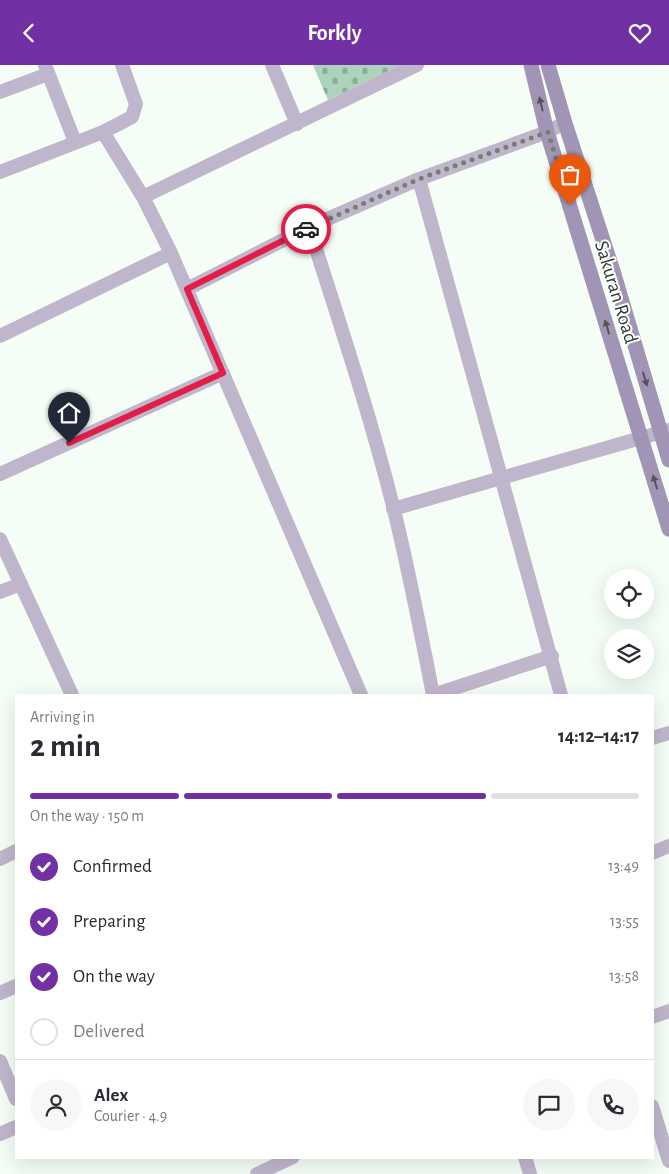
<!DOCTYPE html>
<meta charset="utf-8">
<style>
body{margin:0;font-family:"Alegreya Sans",sans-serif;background:#f7f7f7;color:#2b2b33;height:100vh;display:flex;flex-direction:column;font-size:19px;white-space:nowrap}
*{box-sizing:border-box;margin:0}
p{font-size:16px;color:#7c7c81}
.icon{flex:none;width:28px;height:28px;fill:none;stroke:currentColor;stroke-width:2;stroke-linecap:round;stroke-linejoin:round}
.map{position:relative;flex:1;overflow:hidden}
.panel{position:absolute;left:15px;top:629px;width:639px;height:465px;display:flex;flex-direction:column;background:#fff;border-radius:0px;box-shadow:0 5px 20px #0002}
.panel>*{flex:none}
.fabs{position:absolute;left:604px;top:504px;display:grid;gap:10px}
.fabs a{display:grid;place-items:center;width:50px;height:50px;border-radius:50%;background:#fff;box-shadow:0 5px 20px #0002;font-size:25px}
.pin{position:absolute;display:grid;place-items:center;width:42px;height:42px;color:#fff;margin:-51px -21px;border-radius:50% 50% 50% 0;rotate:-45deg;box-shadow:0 0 5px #0007}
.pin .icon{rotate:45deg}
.courier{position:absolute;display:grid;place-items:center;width:50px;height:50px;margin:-25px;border:4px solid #e11d48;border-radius:50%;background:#fff;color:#222;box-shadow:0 1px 6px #0007}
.summary em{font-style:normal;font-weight:700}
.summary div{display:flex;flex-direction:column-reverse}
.summary{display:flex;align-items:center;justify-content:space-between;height:85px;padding:0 15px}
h1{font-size:32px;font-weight:700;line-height:38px}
.bar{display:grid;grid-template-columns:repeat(4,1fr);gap:8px 5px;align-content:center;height:60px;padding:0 15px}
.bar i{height:6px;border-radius:4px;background:#e1e1e2}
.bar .current{background:#7131a5}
.bar p{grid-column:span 4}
.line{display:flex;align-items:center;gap:12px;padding:0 15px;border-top:1px solid #e1e1e2}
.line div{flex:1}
.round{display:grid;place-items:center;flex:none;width:52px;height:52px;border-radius:26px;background:#f7f7f7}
ol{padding:0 15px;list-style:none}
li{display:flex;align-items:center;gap:15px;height:55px}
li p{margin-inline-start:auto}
li .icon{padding:5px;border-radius:50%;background:#7131a5;color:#fff;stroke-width:4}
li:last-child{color:#7c7c81}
li i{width:28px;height:28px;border:2px solid #e1e1e2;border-radius:50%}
header{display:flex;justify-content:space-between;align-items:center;height:65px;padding:0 15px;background:#7131a5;color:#fff;font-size:22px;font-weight:700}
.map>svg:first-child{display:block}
.cemetery{fill:url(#cemetery-stones)}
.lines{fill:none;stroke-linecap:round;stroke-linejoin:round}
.minor{stroke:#c0b6cc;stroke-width:14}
.secondary{stroke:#a294b4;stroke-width:15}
.oneway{fill:#52555a}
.done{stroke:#757f78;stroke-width:5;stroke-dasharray:0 9}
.route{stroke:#e11d48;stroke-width:6}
.labels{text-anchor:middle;stroke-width:4;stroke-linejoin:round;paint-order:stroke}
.street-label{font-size:20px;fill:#303a34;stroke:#fff}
</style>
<header><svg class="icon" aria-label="back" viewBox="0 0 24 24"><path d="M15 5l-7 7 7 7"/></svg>Forkly<svg class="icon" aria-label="heart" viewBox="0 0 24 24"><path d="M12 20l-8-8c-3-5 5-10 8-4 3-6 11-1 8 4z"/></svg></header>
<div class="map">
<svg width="669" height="1109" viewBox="0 0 669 1109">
<defs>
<pattern id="cemetery-stones" width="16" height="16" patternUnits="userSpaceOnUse" patternTransform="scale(1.25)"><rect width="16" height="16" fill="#add4bb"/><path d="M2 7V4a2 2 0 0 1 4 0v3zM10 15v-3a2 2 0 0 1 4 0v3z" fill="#8dad99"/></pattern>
</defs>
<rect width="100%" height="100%" fill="#f4fef7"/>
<path class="cemetery" d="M 313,0 L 402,0 L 328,35 Z"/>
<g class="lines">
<path class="minor" d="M 45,0 L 75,77
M 272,0 L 297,59
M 0,27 L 48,9
M 103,67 L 143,132 L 171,188 L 361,630
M 0,107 L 103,67 L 132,52 L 136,39 L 122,0
M 419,114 L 561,630
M 143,132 L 417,0
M 309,162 C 339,256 370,349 394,445 C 409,506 421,568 433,630 L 552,591
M 187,224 L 309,162 L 419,114 L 547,67 L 565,58
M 0,271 L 171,188
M 0,409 L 223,308
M 393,444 L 669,365
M 0,474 L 72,630
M 0,527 L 21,519
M 652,673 L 669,668
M 652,788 L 669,781
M 0,794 L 16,786
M 0,928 L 16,921
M 652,952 L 669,946
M 0,996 L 16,1034
M 652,1041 L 669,1096
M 0,1069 L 16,1062
M 525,1092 L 530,1109
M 257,1109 L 293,1092"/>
<path class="secondary" d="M 531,0 L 547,67 L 669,464
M 548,0 L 565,58 L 613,206 L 669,395"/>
</g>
<defs><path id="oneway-solid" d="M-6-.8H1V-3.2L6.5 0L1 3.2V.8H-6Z" transform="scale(1.25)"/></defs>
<g class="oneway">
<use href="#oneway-solid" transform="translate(541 39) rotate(-104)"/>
<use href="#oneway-solid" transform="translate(607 262) rotate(-107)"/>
<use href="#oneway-solid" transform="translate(645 314) rotate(73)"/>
<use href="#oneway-solid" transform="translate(655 417) rotate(-107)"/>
</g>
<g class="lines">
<path class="done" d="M 306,164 L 419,114 L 548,67 L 570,140"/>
<path class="route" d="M 69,378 L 223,308 L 187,224 L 306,164"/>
</g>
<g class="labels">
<g class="street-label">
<text transform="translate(617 227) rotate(73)" y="7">Sakuran Road</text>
</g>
</g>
</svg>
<div class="fabs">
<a><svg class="icon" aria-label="locate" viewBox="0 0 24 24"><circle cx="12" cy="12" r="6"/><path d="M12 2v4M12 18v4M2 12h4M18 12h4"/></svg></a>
<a><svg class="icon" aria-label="layers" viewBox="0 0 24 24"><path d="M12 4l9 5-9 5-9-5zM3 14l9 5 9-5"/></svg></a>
</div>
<div class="pin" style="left:570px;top:140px;background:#ea580c"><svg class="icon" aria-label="bag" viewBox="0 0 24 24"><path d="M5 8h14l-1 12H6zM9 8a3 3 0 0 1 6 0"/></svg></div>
<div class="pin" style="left:69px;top:378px;background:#1f2937"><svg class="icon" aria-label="home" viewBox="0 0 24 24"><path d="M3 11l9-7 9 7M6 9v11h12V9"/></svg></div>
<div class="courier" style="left:306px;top:164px"><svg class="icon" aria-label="car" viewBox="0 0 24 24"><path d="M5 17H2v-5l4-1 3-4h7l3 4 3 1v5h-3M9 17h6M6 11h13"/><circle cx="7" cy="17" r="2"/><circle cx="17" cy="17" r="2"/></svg></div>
<section class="panel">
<div class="summary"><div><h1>2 min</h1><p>Arriving in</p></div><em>14:12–14:17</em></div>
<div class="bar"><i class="current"></i><i class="current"></i><i class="current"></i><i></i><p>On the way · 150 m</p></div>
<ol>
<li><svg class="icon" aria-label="check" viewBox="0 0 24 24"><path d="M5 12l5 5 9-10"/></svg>Confirmed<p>13:49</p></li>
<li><svg class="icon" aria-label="check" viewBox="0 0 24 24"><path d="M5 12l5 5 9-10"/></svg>Preparing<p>13:55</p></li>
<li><svg class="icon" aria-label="check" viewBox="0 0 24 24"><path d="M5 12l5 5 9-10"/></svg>On the way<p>13:58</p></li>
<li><i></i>Delivered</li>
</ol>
<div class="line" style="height:90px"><a class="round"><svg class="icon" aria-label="person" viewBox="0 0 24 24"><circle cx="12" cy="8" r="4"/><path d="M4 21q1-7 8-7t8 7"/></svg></a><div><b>Alex</b><p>Courier · 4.9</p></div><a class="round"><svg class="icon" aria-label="chat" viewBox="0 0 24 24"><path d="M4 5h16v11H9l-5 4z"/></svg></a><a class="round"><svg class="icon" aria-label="phone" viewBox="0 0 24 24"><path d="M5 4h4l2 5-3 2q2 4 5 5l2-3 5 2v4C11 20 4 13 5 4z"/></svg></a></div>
</section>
</div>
